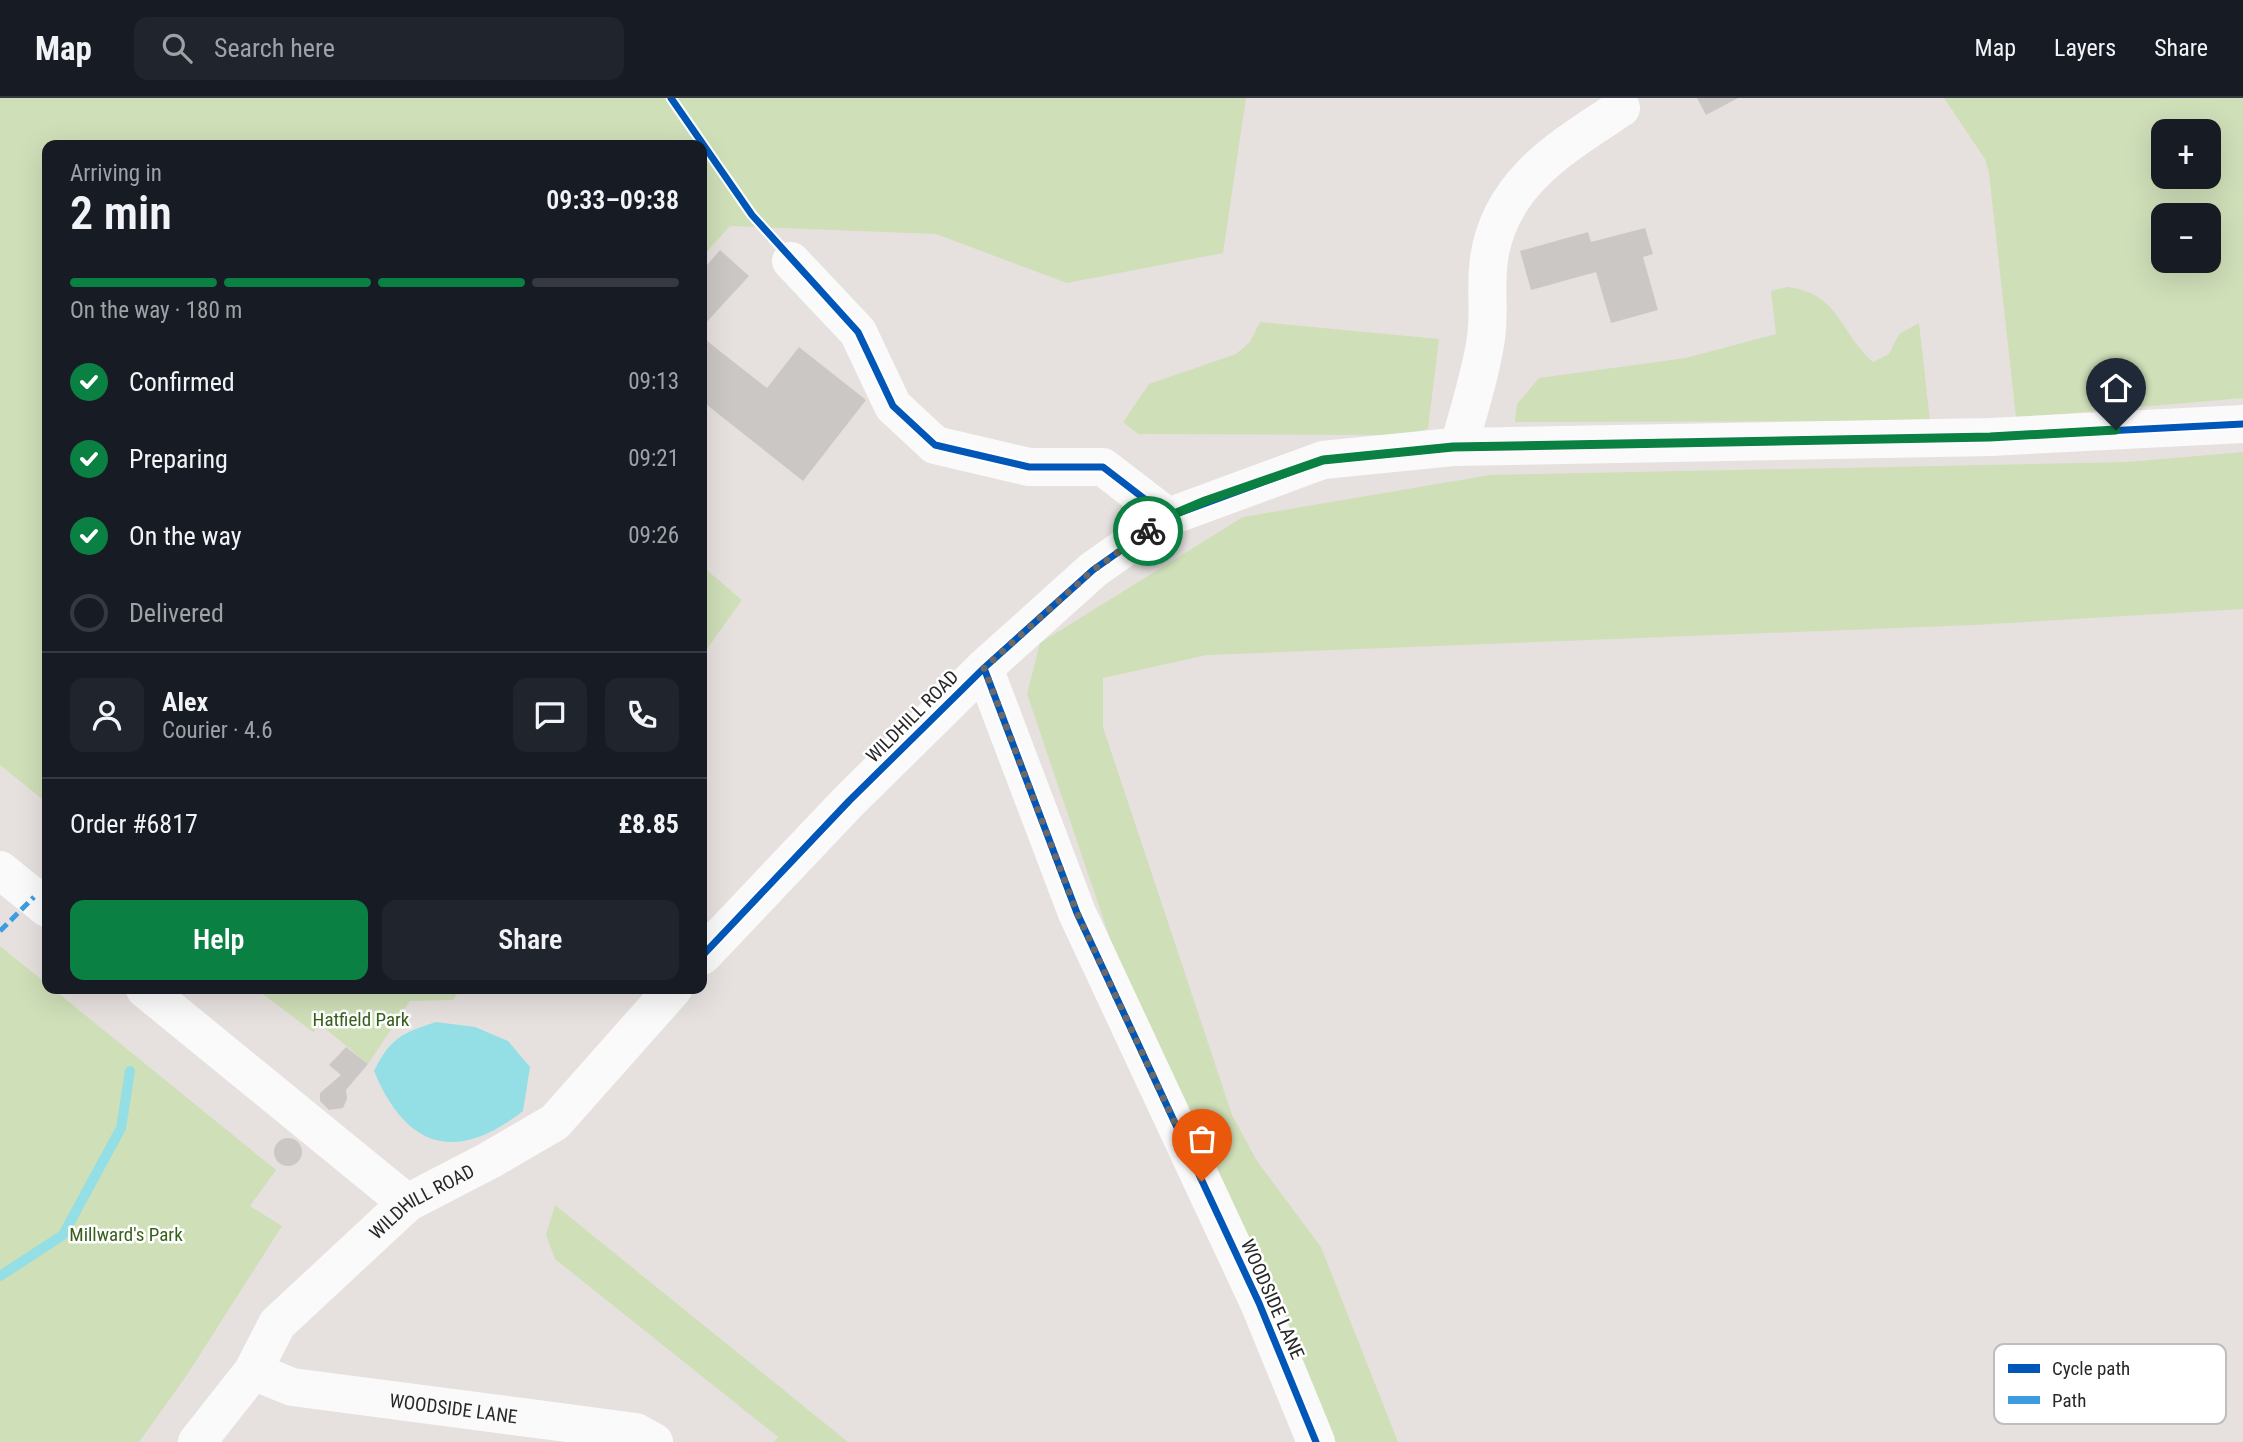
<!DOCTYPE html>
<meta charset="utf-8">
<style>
body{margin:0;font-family:"Roboto Condensed",sans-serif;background:#20242c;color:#f1f3f6;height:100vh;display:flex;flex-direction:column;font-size:26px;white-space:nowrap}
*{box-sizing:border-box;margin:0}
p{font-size:23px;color:#9ea1a6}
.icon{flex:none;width:38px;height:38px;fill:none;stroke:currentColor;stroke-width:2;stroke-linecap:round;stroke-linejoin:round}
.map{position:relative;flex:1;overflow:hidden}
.details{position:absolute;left:42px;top:42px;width:665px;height:854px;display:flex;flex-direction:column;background:#171b24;border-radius:14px;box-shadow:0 7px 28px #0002}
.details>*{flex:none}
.fabs{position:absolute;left:2151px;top:21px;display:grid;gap:14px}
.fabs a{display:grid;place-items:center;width:70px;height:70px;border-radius:14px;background:#171b24;box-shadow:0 7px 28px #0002;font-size:35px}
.pin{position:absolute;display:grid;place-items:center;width:60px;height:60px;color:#fff;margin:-72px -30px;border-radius:50% 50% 50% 0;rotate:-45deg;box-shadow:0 0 7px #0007}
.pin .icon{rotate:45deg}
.courier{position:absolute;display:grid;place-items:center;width:70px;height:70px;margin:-35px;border:5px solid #0b8043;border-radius:50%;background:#fff;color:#222;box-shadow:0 2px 9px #0007}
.head em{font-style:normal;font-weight:600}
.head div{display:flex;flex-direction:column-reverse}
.head{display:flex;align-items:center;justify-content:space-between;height:119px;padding:0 28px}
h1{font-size:46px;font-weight:600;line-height:52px}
.bar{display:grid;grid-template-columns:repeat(4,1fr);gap:10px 7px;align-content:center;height:84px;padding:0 28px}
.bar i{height:9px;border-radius:5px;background:#363941}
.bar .selected{background:#0b8043}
.bar p{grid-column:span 4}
.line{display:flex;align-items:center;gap:18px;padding:0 28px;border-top:2px solid #363941}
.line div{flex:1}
.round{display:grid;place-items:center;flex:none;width:74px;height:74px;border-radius:14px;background:#20242c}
ol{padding:0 28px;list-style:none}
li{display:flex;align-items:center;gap:21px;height:77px}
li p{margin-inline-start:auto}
li .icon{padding:7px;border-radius:50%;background:#0b8043;color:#fff;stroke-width:4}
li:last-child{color:#9ea1a6}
li i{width:38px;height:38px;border:4px solid #363941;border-radius:50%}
.action{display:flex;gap:14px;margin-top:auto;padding:14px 28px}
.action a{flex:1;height:80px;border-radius:14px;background:#0b8043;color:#fff;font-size:28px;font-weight:600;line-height:80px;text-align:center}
.action a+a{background:#20242c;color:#f1f3f6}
header{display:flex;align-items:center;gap:42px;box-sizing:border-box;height:98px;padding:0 35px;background:#171b24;border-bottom:2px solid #363941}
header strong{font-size:33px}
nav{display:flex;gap:38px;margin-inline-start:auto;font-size:24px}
.search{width:490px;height:63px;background:#20242c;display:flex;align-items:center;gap:18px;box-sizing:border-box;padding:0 24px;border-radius:14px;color:#9ea1a6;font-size:26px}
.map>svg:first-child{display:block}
.green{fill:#cfdfb8;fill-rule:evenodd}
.water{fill:#93dfe5}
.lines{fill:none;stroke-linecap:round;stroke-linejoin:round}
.stream{stroke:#93dfe5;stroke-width:10}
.building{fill:#cbc7c5}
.minor{stroke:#fbfafa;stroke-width:38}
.quiet{stroke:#3d9ce0;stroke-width:5;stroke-dasharray:10 5;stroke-linecap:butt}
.cycleway-casing{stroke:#fff;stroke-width:11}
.cycleway{stroke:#0057b8;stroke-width:7}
.done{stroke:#6a6968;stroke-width:7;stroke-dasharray:0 12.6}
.route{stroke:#0b8043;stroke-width:9}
.labels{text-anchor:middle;stroke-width:5;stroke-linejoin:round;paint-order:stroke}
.street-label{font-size:19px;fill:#282828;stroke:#fff}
.park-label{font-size:19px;fill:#37601c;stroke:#fff}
.key{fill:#fff;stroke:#bebebe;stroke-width:2}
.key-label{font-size:19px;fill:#282828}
</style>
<header>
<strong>Map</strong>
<div class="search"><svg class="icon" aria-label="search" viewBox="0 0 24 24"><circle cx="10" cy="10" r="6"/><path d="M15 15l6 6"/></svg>Search here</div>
<nav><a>Map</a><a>Layers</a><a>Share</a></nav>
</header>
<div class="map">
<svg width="2243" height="1344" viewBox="0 0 2243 1344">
<rect width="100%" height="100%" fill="#e6e1de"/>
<path class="green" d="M 0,0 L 1246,0 L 1223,155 L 1067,185 L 936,136 L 730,128 L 702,159 L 702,47 L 47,47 L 47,705 L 0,667 Z
M 1944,0 L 2243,0 L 2243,300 L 2016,320 L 1989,75 L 1985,61 ZM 2163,33 L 2208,33 L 2208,79 L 2163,79 ZM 2163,117 L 2208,117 L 2208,163 L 2163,163 Z
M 1787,189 C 1839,195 1838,232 1873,264 L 1889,256 L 1899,236 L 1919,225 L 1930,323 L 1515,324 L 1517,306 L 1539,280 L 1686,260 L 1776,236 L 1771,193 Z
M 1260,224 L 1439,241 L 1428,331 L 1402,337 L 1138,336 L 1123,324 L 1149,286 L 1236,256 L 1250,244 Z
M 2243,354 L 2243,511 L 1974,527 L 1207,557 L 1103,580 L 1103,629 L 1232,1017 L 1257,1063 L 1321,1149 L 1398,1344 L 1336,1344 L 1116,858 L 1027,596 L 1040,545 L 1243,419 L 1490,377 L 2128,364 Z
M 702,468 L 742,502 L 702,558 Z
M 0,848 L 47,886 L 47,891 L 53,891 L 276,1072 L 250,1108 L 282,1128 L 187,1277 L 139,1344 L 0,1344 Z
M 256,891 L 461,891 L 453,902 L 410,903 L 368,966 L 321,927 L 313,934 Z
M 555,1107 L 848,1344 L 774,1344 L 778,1339 L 555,1161 L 546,1137 Z"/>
<path class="water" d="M 436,924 L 475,929 L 508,943 L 530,969 L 523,1013 C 455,1066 406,1050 374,973 C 390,940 402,935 436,924 Z"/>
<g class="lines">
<path class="stream" d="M 0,1178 L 63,1137 L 121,1030 L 130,973"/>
</g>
<path class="building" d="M 1697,0 L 1738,0 L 1706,17 Z
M 1645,130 L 1653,156 L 1643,159 L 1658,212 L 1611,225 L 1596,174 L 1531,192 L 1520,153 L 1588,134 L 1591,144 Z
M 720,152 L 749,178 L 702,229 L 702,173 Z
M 707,243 L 767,290 L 799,249 L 866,302 L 803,383 L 702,303 L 702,250 Z
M 346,949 L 368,966 L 346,992 L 347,1001 L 343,1010 L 329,1012 L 320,1003 L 320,995 L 341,977 L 329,967 Z
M274 1054a14 14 0 1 1 28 0a14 14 0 1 1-28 0Z"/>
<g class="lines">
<g class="minor">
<path d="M 791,163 L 858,234 L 893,308 L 935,347 L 1029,369 L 1103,369 L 1168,419"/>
<path d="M 1459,349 C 1468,314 1481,277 1486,240 C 1490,214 1485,187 1489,161 C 1500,84 1562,49 1621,10"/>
<path d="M 984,570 L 1077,815 L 1259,1205 L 1316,1344"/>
<path d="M 0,772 L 47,810"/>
<path d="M 702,858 L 849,703 L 984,570 L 1093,472 L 1168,419 L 1323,362 L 1453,349 L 1990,339 L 2243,326"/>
<path d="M 145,891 L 407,1105"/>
<path id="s1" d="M 253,1273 L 292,1289 L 636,1334 L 654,1344"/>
<path id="s2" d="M 197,1344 L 253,1273 L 277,1226 L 407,1105 L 490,1062 L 555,1024 L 673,891"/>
</g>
<path class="quiet" d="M 0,833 L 34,799"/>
<defs>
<path id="cycleway" d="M 671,0 L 752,117 L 858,234 L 893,308 L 935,347 L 1029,369 L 1103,369 L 1168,419
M 984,570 L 1077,815 L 1259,1205 L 1316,1344
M 702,858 L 849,703 L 984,570 L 1093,472 L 1168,419 L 1323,362 L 1453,349 L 1990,339 L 2243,326"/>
</defs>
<use href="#cycleway" class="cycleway-casing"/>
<use href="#cycleway" class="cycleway"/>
</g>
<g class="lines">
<path class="done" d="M 1148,433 L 1093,472 L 984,570 L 1077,815 L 1202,1083"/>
<path class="route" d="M 1148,433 L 1167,419 L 1205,403 L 1323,362 L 1453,349 L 1990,339 L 2116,332"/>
</g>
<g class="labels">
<g class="street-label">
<text transform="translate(912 618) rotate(-45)" y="7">WILDHILL ROAD</text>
<text dy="7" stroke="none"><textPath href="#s2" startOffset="334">WILDHILL ROAD</textPath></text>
<text transform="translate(1273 1201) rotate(66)" y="7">WOODSIDE LANE</text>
<text dy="7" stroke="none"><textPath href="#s1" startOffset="205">WOODSIDE LANE</textPath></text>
</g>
<g class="park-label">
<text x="361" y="928">Hatfield Park</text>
<text x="126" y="1143">Millward's Park</text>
</g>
</g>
<rect x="1994" y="1246" width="232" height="80" rx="10" class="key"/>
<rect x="2008" y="1266" width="32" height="9" fill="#0057b8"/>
<rect x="2008" y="1298" width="32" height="8" fill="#3d9ce0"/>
<g class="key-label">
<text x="2052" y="1277">Cycle path</text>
<text x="2052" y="1309">Path</text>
</g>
</svg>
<div class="fabs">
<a>+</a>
<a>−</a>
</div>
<div class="pin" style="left:1202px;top:1083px;background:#ea580c"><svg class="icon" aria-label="bag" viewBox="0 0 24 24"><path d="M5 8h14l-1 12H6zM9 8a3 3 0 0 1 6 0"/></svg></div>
<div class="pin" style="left:2116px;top:332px;background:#1f2937"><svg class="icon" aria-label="home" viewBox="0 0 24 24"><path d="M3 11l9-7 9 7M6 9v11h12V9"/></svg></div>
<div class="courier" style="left:1148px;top:433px"><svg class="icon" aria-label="bike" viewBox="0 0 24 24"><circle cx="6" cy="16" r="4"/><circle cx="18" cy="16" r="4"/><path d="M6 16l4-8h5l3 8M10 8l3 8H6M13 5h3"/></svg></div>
<section class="details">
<div class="head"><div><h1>2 min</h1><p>Arriving in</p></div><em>09:33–09:38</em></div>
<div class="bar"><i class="selected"></i><i class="selected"></i><i class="selected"></i><i></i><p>On the way · 180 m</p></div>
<ol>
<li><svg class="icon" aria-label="check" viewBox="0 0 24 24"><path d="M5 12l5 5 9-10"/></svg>Confirmed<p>09:13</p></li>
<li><svg class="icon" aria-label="check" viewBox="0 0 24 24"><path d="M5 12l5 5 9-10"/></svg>Preparing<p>09:21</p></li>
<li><svg class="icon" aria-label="check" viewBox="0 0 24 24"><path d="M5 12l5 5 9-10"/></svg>On the way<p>09:26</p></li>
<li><i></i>Delivered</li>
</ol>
<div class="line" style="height:126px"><a class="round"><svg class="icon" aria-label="person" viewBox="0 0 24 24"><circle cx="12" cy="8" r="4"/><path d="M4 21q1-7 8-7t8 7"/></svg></a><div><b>Alex</b><p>Courier · 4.6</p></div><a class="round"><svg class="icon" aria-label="chat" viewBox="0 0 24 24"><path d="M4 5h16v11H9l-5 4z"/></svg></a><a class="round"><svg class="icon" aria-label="phone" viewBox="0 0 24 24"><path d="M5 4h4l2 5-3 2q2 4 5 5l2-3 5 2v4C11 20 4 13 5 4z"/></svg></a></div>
<div class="line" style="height:91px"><div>Order #6817</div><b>£8.85</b></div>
<div class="action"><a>Help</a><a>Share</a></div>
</section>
</div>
